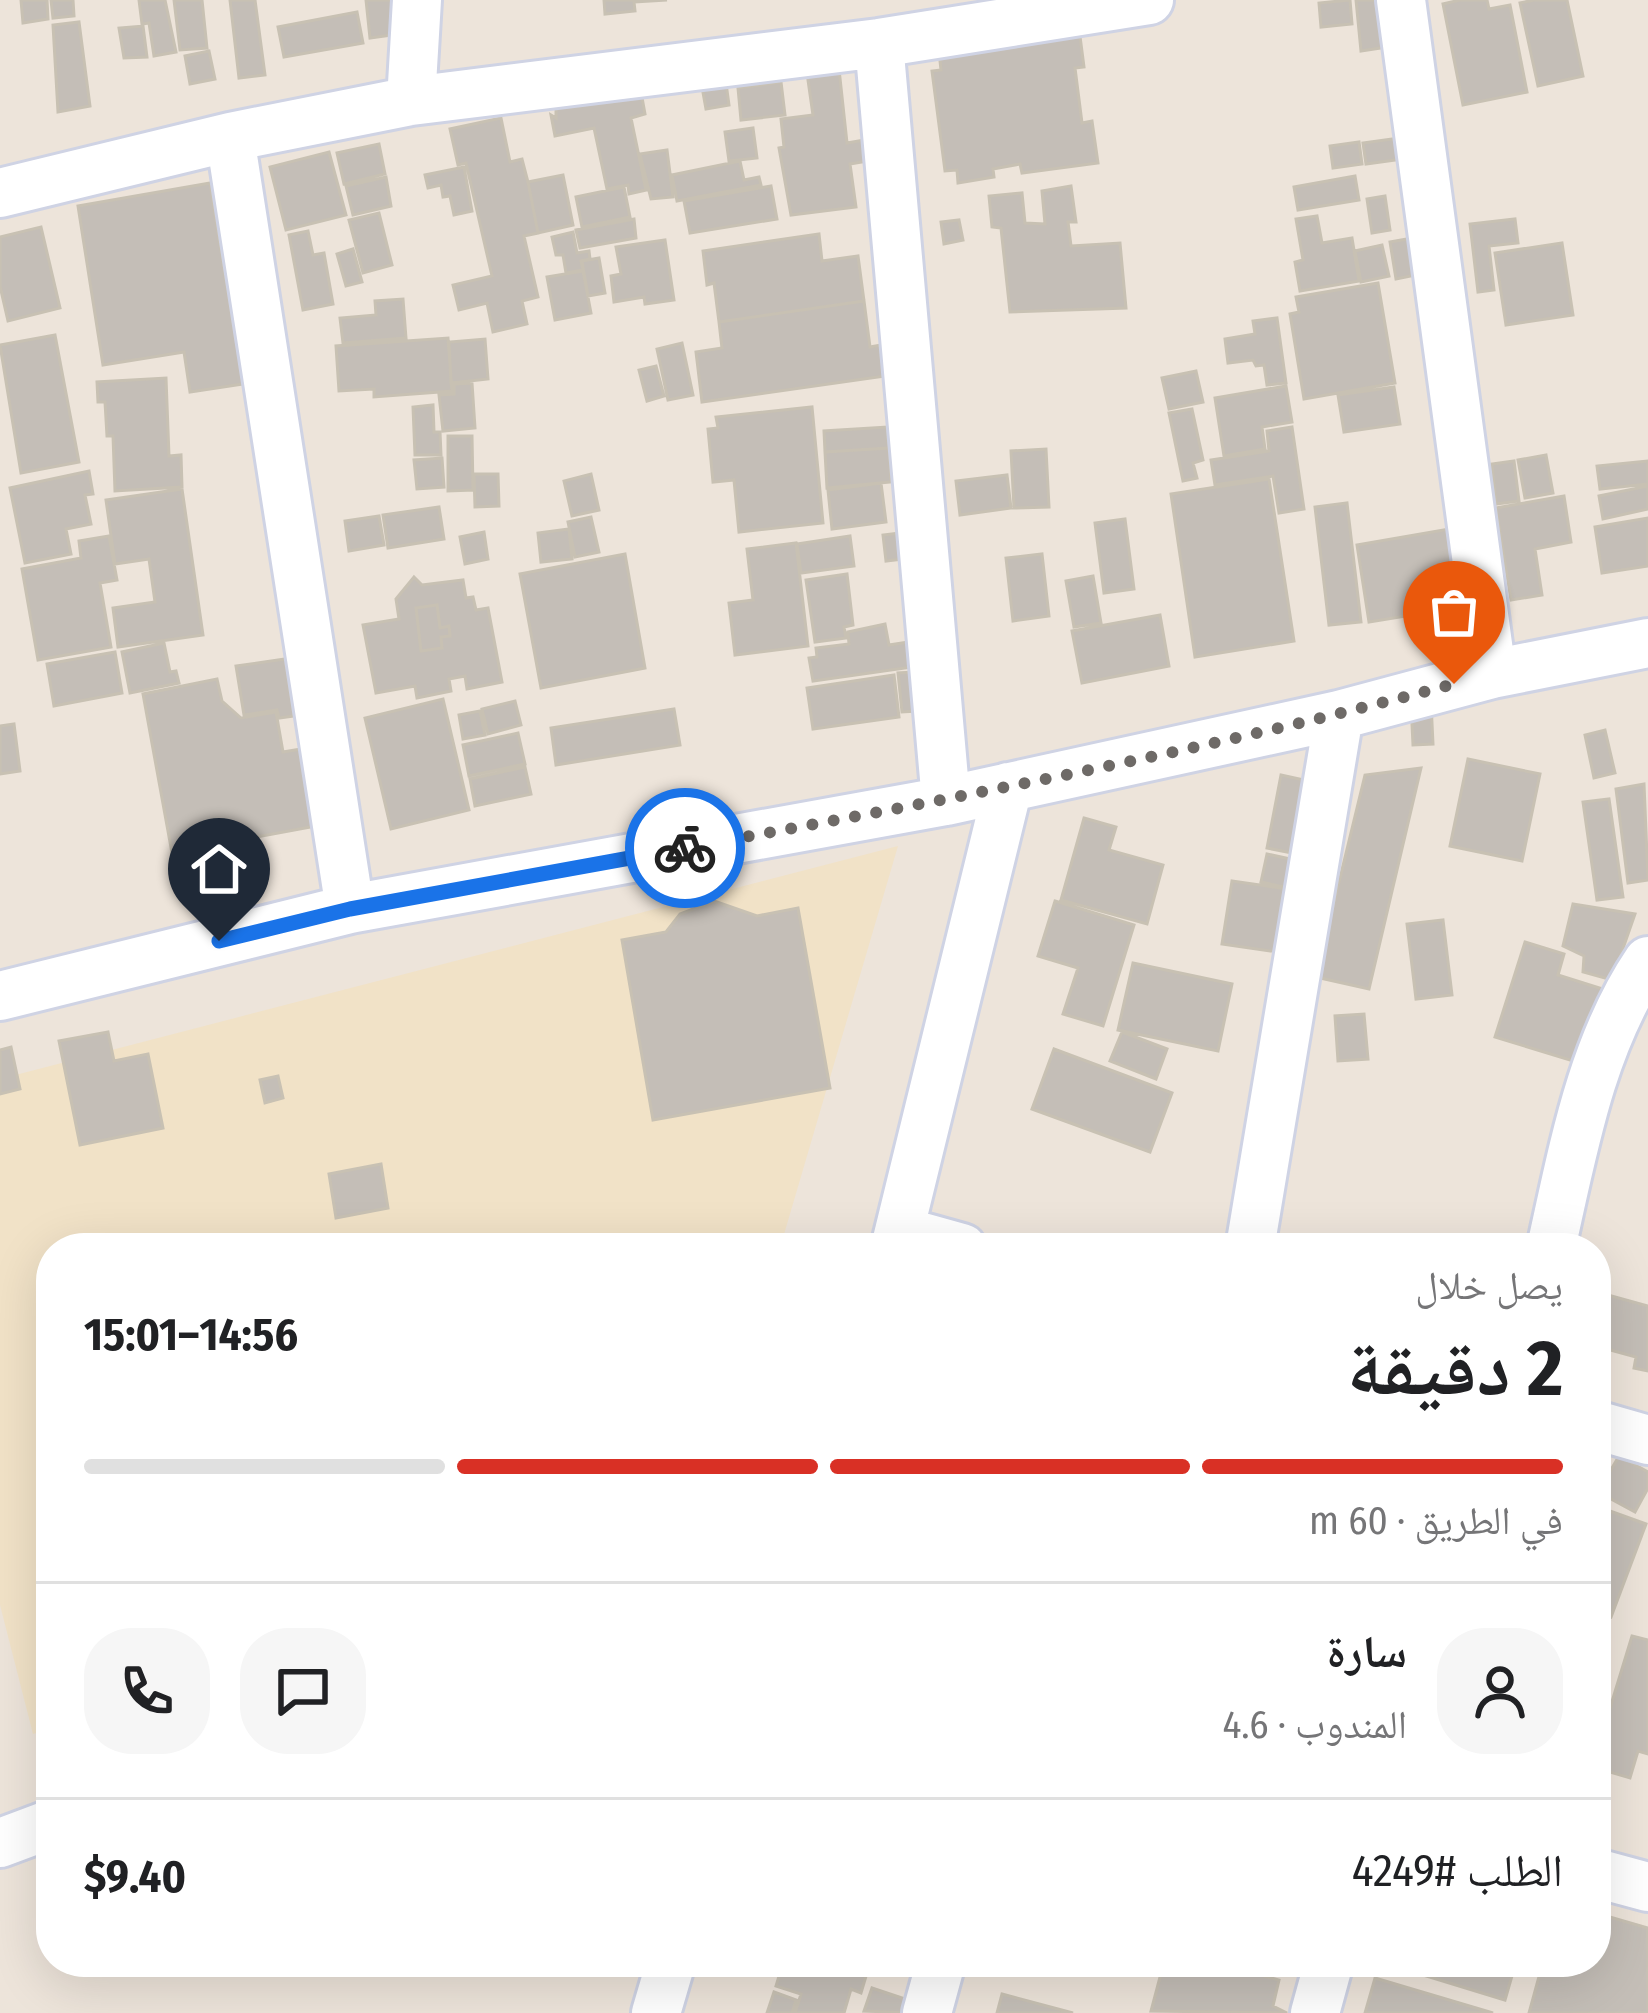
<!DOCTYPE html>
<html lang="ar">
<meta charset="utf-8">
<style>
body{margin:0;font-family:"Fira Sans Condensed","Noto Naskh Arabic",sans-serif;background:#f6f6f6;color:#202124;direction:rtl;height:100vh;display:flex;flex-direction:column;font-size:45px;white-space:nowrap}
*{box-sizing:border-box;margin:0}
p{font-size:39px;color:#757577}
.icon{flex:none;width:66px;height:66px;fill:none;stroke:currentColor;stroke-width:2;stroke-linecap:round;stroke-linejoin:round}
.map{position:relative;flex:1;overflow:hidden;direction:ltr}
.drawer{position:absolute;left:36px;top:1233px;width:1575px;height:744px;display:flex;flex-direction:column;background:#fff;border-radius:48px;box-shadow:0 12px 48px #0002;direction:rtl}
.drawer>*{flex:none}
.pin{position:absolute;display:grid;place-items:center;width:102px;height:102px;color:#fff;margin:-123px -51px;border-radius:50% 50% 50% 0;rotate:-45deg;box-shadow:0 0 12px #0007}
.pin .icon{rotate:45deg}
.courier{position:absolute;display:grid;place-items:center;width:120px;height:120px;margin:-60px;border:9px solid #1a73e8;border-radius:50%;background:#fff;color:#222;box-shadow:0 3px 15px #0007}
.head em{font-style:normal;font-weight:700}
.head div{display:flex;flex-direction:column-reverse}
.head{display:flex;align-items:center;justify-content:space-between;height:204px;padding:0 48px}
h1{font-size:78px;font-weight:700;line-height:90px}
.bar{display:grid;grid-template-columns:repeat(4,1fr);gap:18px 12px;align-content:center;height:144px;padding:0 48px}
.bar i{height:15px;border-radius:9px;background:#e0e0e0}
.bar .active{background:#d93025}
.bar p{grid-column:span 4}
.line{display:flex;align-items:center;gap:30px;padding:0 48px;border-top:3px solid #e0e0e0}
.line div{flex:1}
.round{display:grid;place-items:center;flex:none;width:126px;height:126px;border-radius:48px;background:#f6f6f6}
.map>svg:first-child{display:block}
.education{fill:#f1e2c7}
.building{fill:#c4beb7;stroke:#c8c1b3;stroke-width:3;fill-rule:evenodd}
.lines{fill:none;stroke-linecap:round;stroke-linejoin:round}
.minor-casing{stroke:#cfd3e4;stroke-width:54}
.minor{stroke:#fff;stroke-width:48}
.done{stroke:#6e6a67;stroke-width:12;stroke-dasharray:0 21.6}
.route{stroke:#1a73e8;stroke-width:15}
</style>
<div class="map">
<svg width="1648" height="2013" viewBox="0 0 1648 2013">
<rect width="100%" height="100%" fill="#ede4da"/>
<path class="education" d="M 898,846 L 780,1248 L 51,1248 L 51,1729 L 33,1734 L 0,1605 L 0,1079 Z"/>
<path class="building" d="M 21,0 L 47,0 L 48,19 L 23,23 Z
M 51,0 L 73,0 L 74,16 L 53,18 Z
M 139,0 L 165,0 L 176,52 L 154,56 L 149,23 L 142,24 Z
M 174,0 L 202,0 L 207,48 L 180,50 Z
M 230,0 L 255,0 L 265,75 L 239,78 Z
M 366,0 L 395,0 L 399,34 L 370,38 Z
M 604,0 L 667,0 L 634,2 L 635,11 L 605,14 Z
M 1350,0 L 1352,24 L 1321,27 L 1319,3 Z
M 1356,0 L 1389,0 L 1394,46 L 1361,51 Z
M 1460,0 L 1487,0 L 1489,9 L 1510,5 L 1527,92 L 1463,105 L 1443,4 Z
M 1534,0 L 1567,0 L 1583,76 L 1538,86 L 1520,3 Z
M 357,12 L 363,43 L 284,57 L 278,27 Z
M 1078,21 L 1084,67 L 1075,68 L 1082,123 L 1092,121 L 1098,163 L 1022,173 L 1020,164 L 993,169 L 994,177 L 958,183 L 957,170 L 945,171 L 932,71 L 941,70 L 938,42 Z
M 79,22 L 90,106 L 58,112 L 53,25 Z
M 143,26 L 147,57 L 124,58 L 119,28 Z
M 209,51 L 215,79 L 190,84 L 185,56 Z
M 839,69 L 847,143 L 876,138 L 879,159 L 850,164 L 856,207 L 791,215 L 779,148 L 784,147 L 781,119 L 813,115 L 807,73 Z
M 781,82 L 785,115 L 741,120 L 738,88 Z
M 726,83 L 729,105 L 706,109 L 702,87 Z
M 641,92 L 645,114 L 631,118 L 646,190 L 629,194 L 628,185 L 607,189 L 594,128 L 555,136 L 551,115 L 556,118 L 556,105 Z
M 501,118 L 510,162 L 522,159 L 528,182 L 538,233 L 524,236 L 538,297 L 522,301 L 527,324 L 493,332 L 487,303 L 459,310 L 453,285 L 492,276 L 466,163 L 458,165 L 450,129 Z
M 753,128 L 757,158 L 729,161 L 725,132 Z
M 1407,137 L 1410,158 L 1366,164 L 1363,143 Z
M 1359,142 L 1362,164 L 1333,168 L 1330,146 Z
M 379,144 L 385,174 L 344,184 L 337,153 Z
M 667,150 L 673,197 L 651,199 L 640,154 Z
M 329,152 L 346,215 L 286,230 L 270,167 Z
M 740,161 L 744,180 L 759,177 L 761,185 L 677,201 L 672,175 Z
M 464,167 L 472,211 L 454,215 L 450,196 L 443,197 L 441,185 L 428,188 L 425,175 Z
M 563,175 L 573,225 L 538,233 L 528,182 Z
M 1355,176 L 1359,200 L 1298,210 L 1294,187 Z
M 386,177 L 391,206 L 353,215 L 346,186 Z
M 210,183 L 243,384 L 190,392 L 184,352 L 103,365 L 78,206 Z
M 771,186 L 777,219 L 690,233 L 684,201 Z
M 1071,186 L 1076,222 L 1068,222 L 1071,246 L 1120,243 L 1126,308 L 1010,312 L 1001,228 L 992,227 L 989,196 L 1022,193 L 1025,223 L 1045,224 L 1042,191 Z
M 624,187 L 630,217 L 582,227 L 576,197 Z
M 1385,196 L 1390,230 L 1372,233 L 1367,199 Z
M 379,213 L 392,265 L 363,273 L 349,220 Z
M 1317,216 L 1322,243 L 1352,238 L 1359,281 L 1300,291 L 1295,262 L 1303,260 L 1296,219 Z
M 634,219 L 636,238 L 580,248 L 576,230 Z
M 1515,219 L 1518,243 L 1489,246 L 1494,290 L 1478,292 L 1470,224 Z
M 959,220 L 963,240 L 944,244 L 941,222 Z
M 41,227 L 60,308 L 8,321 L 0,286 L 0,237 Z
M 308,231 L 313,255 L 324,253 L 333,304 L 303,310 L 289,235 Z
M 573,232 L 577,253 L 589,251 L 590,259 L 581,261 L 583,270 L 566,273 L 563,255 L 556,255 L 552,237 Z
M 819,234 L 822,261 L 858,256 L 864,301 L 719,322 L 714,283 L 707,285 L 703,251 Z
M 1418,237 L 1425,273 L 1396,279 L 1390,242 Z
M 665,240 L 674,300 L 645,304 L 644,297 L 614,302 L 611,276 L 621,274 L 616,247 Z
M 1562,243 L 1573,315 L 1506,325 L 1495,253 Z
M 1382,245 L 1389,276 L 1361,282 L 1355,251 Z
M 353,249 L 362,282 L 346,286 L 337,254 Z
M 599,258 L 605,293 L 588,296 L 582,261 Z
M 583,271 L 591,313 L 555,320 L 547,277 Z
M 1378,283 L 1395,383 L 1304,399 L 1290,314 L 1299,312 L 1296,297 Z
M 403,299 L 406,338 L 343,343 L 340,318 L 376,315 L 375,301 Z
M 864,301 L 870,347 L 881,345 L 885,376 L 702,402 L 696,352 L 722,348 L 719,322 Z
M 1277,318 L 1286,383 L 1267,385 L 1264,365 L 1256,366 L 1253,360 L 1228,363 L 1225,339 L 1255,334 L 1253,321 Z
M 55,335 L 79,462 L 21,473 L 0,345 Z
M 448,338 L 452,391 L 374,397 L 374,389 L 339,391 L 336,346 Z
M 485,339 L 488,379 L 451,383 L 449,342 Z
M 682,343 L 693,395 L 668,400 L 657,349 Z
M 656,366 L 664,396 L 647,401 L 639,370 Z
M 1196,371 L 1203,402 L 1169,409 L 1162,378 Z
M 166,378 L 169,456 L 181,455 L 182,487 L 115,491 L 113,436 L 107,436 L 105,402 L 98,402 L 97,382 Z
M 472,383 L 475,428 L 443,431 L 439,395 L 454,394 L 454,384 Z
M 1286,386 L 1292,422 L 1262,427 L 1265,449 L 1224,456 L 1215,398 Z
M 1394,387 L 1400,424 L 1344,432 L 1338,395 Z
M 433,405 L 434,432 L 440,432 L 441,455 L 415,455 L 413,407 Z
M 812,407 L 823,523 L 739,532 L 734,480 L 713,482 L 708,429 L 718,428 L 716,417 Z
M 1192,409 L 1203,460 L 1193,463 L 1197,478 L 1183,481 L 1169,413 Z
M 887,427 L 889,448 L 825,452 L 824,431 Z
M 1292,427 L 1304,509 L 1279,513 L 1273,476 L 1215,485 L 1211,460 L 1269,451 L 1267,431 Z
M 448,436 L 472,436 L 473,490 L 448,491 Z
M 889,448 L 891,482 L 827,488 L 825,452 Z
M 1046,449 L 1049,507 L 1014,508 L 1011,451 Z
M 1546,455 L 1553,493 L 1525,498 L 1518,460 Z
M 442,458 L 444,487 L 417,489 L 414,460 Z
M 1514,461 L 1519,501 L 1496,504 L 1492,464 Z
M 1648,461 L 1648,484 L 1600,489 L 1597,466 Z
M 89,471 L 93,494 L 85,495 L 91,524 L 66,529 L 71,554 L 25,563 L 10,488 Z
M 474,474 L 498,474 L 499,506 L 475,507 Z
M 591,474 L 599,510 L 572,516 L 564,481 Z
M 1007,475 L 1011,508 L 960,515 L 956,481 Z
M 1269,479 L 1294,641 L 1195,657 L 1171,494 Z
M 881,483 L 886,522 L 832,529 L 828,490 Z
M 1648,486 L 1648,509 L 1603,519 L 1599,496 Z
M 182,489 L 203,635 L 118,647 L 113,608 L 155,602 L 149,559 L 115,564 L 106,500 Z
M 1564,496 L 1571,542 L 1535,549 L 1542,595 L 1511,600 L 1496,508 Z
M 1347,503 L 1361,622 L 1329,625 L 1315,507 Z
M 439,507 L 444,539 L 388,548 L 383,515 Z
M 379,516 L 384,545 L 349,551 L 345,521 Z
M 591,517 L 599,552 L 575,557 L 568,522 Z
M 1648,518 L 1648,566 L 1602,573 L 1595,527 Z
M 1125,519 L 1134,589 L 1104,593 L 1095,523 Z
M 1461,527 L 1473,605 L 1369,622 L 1357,545 Z
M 569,529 L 572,559 L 541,562 L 538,533 Z
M 917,531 L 920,557 L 886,561 L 883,535 Z
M 484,532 L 488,559 L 465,564 L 460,537 Z
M 109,536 L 117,580 L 100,583 L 111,647 L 38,660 L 22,569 L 81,558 L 79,541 Z
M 850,536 L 854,566 L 801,573 L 797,544 Z
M 796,543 L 808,646 L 735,655 L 729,603 L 753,600 L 747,549 Z
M 625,554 L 645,668 L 541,688 L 520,574 Z
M 1042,554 L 1049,616 L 1013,621 L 1006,558 Z
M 847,574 L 853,625 L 844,627 L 846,638 L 815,642 L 806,580 Z
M 1093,576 L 1101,623 L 1074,627 L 1066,581 Z
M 414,577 L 422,585 L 463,580 L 466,598 L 473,597 L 476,610 L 488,608 L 502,682 L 467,689 L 465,676 L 449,679 L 451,691 L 417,698 L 415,686 L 376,693 L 363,625 L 399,619 L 396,599 ZM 437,605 L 440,628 L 449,626 L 450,636 L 441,637 L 442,648 L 421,651 L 416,608 Z
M 437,605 L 440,628 L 449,626 L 450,636 L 441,637 L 442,648 L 421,651 L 416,608 Z
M 1160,615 L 1169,666 L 1082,683 L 1072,631 Z
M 885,624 L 889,645 L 915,641 L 919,666 L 813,681 L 809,658 L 817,657 L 816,648 L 849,644 L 848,632 Z
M 164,643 L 170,672 L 176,671 L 179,683 L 130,693 L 122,652 Z
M 115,652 L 122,693 L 54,706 L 47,664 Z
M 285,659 L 294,716 L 279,718 L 277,710 L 244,715 L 236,666 Z
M 932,671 L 934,710 L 902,712 L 898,673 Z
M 894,675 L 899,717 L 813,729 L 807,688 Z
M 217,679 L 222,701 L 241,718 L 276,712 L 283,752 L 307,748 L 321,825 L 235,841 L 237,855 L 207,861 L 204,847 L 172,853 L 143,694 Z
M 443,699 L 469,810 L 391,829 L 365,718 Z
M 515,701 L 521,725 L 488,734 L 482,709 Z
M 1431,702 L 1433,744 L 1413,745 L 1411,703 Z
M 674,709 L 680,745 L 556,765 L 551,728 Z
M 480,711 L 485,735 L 463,739 L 459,715 Z
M 14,724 L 20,771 L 0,774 L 0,726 Z
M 1605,730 L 1615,773 L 1594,778 L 1585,735 Z
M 518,733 L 525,764 L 469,776 L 463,745 Z
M 1468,759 L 1540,774 L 1522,861 L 1450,846 Z
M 525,767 L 531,794 L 475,806 L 470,779 Z
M 1421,768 L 1369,989 L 1316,977 L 1365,775 Z
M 1281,775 L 1317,783 L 1302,855 L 1267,848 Z
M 1644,784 L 1648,880 L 1628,883 L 1616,789 Z
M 1609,799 L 1623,897 L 1597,900 L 1583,802 Z
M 1084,818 L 1116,827 L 1109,850 L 1163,865 L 1147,924 L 1061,900 Z
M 1267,854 L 1299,861 L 1293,889 L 1261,882 Z
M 1232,881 L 1294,890 L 1285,953 L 1222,944 Z
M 714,901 L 757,916 L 798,908 L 830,1088 L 653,1120 L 622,940 L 666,932 L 680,914 Z
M 1055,901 L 1134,925 L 1103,1026 L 1063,1014 L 1078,968 L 1038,956 Z
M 1573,904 L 1635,914 L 1612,980 L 1583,972 L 1584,956 L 1563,946 Z
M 1443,920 L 1452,995 L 1416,999 L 1407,924 Z
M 1525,942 L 1564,954 L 1558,975 L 1609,991 L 1586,1065 L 1495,1037 Z
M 1133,963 L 1232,984 L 1218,1051 L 1118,1030 Z
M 1364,1014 L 1368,1059 L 1338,1061 L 1335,1016 Z
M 108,1032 L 114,1061 L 148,1054 L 163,1128 L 80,1145 L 59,1041 Z
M 1122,1032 L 1167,1049 L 1156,1079 L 1110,1061 Z
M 11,1047 L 20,1089 L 0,1094 L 0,1050 Z
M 1054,1049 L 1172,1093 L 1150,1152 L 1032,1109 Z
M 278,1076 L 283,1098 L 265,1103 L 260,1080 Z
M 381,1164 L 388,1208 L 336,1218 L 329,1174 Z
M 1597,1292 L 1648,1306 L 1648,1371 L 1634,1368 L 1636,1357 L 1596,1346 Z
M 1619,1456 L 1648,1472 L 1648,1488 L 1635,1512 L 1598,1492 Z
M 1596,1506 L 1646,1524 L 1611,1617 L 1596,1612 Z
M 1632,1636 L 1648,1640 L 1648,1754 L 1638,1751 L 1630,1778 L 1596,1768 L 1596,1754 Z
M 1596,1913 L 1648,1928 L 1648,2013 L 1529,2013 L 1543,1962 L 1596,1962 Z
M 812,1962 L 869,1966 L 861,1993 L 851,1989 L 844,2013 L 795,2013 L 801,1994 L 776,1986 L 783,1963 L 809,1970 Z
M 1164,1962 L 1248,1962 L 1246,1971 L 1279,1980 L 1273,2006 L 1287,2013 L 1151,2011 Z
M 1427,1962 L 1516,1962 L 1505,2000 L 1423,1975 Z
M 1375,1978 L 1493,2013 L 1365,2013 Z
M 872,1988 L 914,2002 L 910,2013 L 864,2011 Z
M 774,1992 L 796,2000 L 792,2013 L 767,2013 Z
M 1002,1994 L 1073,2013 L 997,2013 Z"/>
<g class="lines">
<defs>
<path id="minor" d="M 1401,0 L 1492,674
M 879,43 L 946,801
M 411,101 L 417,0
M 230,137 L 350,909
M 0,193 L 230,137 L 411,101 L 879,43 L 1149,0
M 0,996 L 350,909 L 946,801 L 1339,715 L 1492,674 L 1648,643
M 901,1231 L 962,1248
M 895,1248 L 1008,787
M 1250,1248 L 1339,715
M 1551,1248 C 1573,1150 1591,1045 1648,961
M 1596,1425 L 1648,1440
M 0,1843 L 51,1824
M 1596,1873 L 1648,1887
M 656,2013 L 671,1962
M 927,2013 L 941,1962
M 1315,2013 L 1329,1962"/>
</defs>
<use href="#minor" class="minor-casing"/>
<use href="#minor" class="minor"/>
</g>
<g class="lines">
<path class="done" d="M 685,848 C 942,801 1200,752 1454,684"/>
<path class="route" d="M 219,941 L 350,909 L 685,848"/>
</g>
</svg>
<div class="pin" style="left:1454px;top:684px;background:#ea580c"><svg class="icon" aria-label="bag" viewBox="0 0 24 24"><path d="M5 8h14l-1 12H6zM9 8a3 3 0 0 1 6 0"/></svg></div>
<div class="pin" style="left:219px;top:941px;background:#1f2937"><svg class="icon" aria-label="home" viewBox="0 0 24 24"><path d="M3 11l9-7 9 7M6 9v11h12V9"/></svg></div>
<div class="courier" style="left:685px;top:848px"><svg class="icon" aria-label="bike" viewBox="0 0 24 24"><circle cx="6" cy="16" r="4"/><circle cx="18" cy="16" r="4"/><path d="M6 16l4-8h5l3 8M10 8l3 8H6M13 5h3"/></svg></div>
<section class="drawer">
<div class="head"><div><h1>2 دقيقة</h1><p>يصل خلال</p></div><em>14:56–15:01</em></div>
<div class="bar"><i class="active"></i><i class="active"></i><i class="active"></i><i></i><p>في الطريق · 60 m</p></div>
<div class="line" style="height:216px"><a class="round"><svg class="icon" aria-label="person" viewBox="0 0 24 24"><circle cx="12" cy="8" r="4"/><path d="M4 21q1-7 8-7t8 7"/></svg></a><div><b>سارة</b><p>المندوب · 4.6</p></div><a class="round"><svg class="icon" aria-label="chat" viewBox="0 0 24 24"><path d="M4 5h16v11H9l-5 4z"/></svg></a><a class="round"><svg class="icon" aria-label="phone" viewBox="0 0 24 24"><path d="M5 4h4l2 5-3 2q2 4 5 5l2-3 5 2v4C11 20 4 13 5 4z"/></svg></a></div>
<div class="line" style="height:156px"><div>الطلب #4249</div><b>$9.40</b></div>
</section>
</div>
